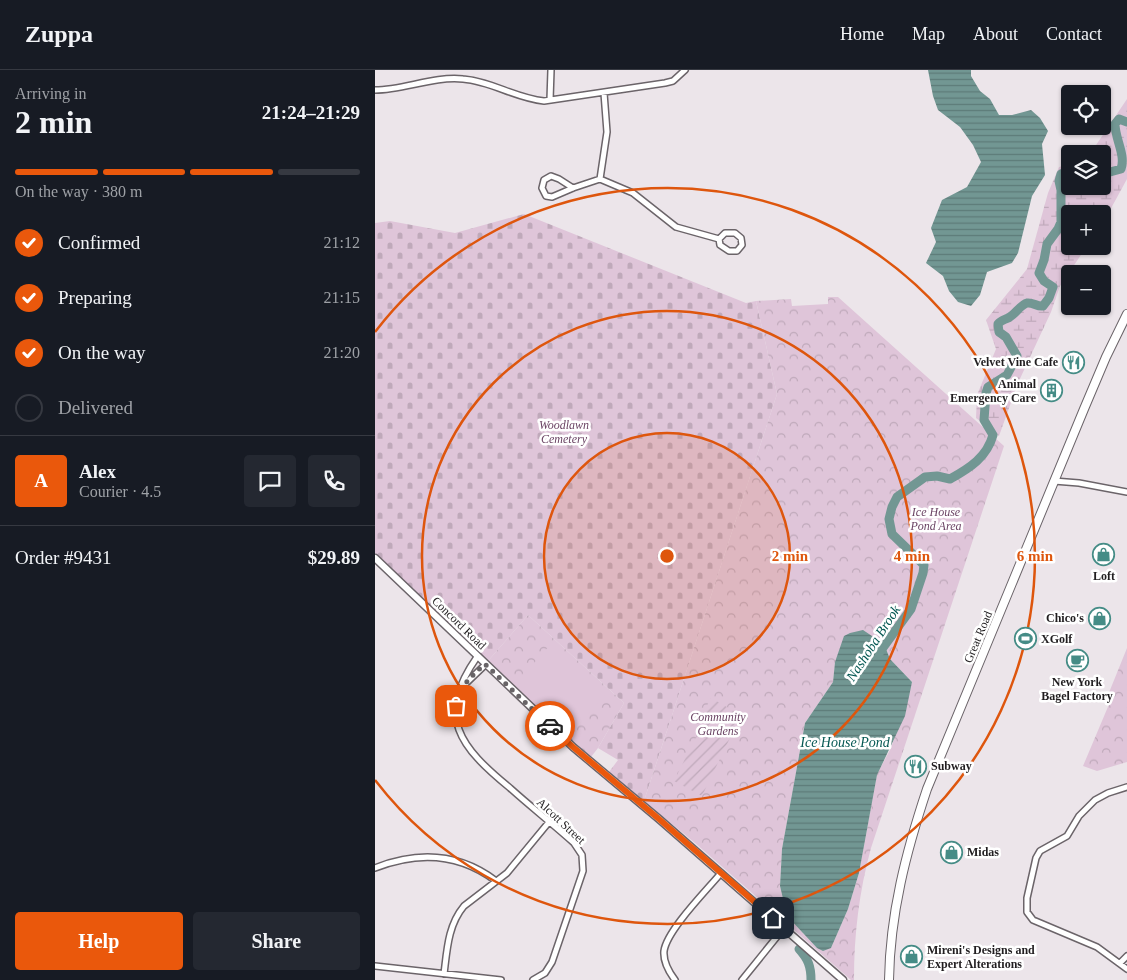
<!DOCTYPE html>
<meta charset="utf-8">
<style>
body{margin:0;font-family:"Times New Roman",serif;background:#242831;color:#f1f3f6;height:100vh;display:flex;flex-direction:column;font-size:19px;white-space:nowrap}
*{box-sizing:border-box;margin:0}
p{font-size:16px;color:#9ea1a6}
.icon{flex:none;width:28px;height:28px;fill:none;stroke:currentColor;stroke-width:2;stroke-linecap:round;stroke-linejoin:round}
.map{position:relative;flex:1;overflow:hidden}
.drawer{display:flex;flex-direction:column;background:#171b24;width:375px}
.drawer>*{flex:none}
.tools{position:absolute;left:686px;top:15px;display:grid;gap:10px}
.tools a{display:grid;place-items:center;width:50px;height:50px;border-radius:5px;background:#171b24;box-shadow:0 1px 4px #0004;font-size:25px}
.pin{position:absolute;display:grid;place-items:center;width:42px;height:42px;color:#fff;margin:-21px;border-radius:10px;box-shadow:0 2px 8px #0006}
.courier{position:absolute;display:grid;place-items:center;width:50px;height:50px;margin:-25px;border:4px solid #ea580c;border-radius:50%;background:#fff;color:#222;box-shadow:0 1px 6px #0007}
.headline em{font-style:normal;font-weight:600}
.headline div{display:flex;flex-direction:column-reverse}
.headline{display:flex;align-items:center;justify-content:space-between;height:85px;padding:0 15px}
h1{font-size:32px;font-weight:600;line-height:38px}
.bar{display:grid;grid-template-columns:repeat(4,1fr);gap:8px 5px;align-content:center;height:60px;padding:0 15px}
.bar i{height:6px;border-radius:4px;background:#363941}
.bar .active{background:#ea580c}
.bar p{grid-column:span 4}
.line{display:flex;align-items:center;gap:12px;padding:0 15px;border-top:1px solid #363941}
.line div{flex:1}
.round{display:grid;place-items:center;flex:none;width:52px;height:52px;border-radius:5px;background:#242831}
ol{padding:0 15px;list-style:none}
li{display:flex;align-items:center;gap:15px;height:55px}
li p{margin-inline-start:auto}
li .icon{padding:5px;border-radius:50%;background:#ea580c;color:#fff;stroke-width:4}
li:last-child{color:#9ea1a6}
li i{width:28px;height:28px;border:2px solid #363941;border-radius:50%}
.action{display:flex;gap:10px;margin-top:auto;padding:10px 15px}
.action a{flex:1;height:58px;border-radius:5px;background:#ea580c;color:#fff;font-size:20px;font-weight:600;line-height:58px;text-align:center}
.action a+a{background:#242831;color:#f1f3f6}
header{display:flex;align-items:center;gap:30px;box-sizing:border-box;height:70px;padding:0 25px;background:#171b24;border-bottom:1px solid #363941}
header strong{font-size:24px}
nav{display:flex;gap:28px;margin-inline-start:auto;font-size:18px}
main{display:flex;flex:1;min-height:0}
.map>svg:first-child{display:block}
.wetland{fill:url(#wetland-marsh)}
.cemetery{fill:url(#cemetery-stones)}
.park{fill:url(#park-crowns);fill-rule:evenodd}
.garden{fill:url(#garden-furrows)}
.pitch{fill:#dfc5d9}
.water{fill:url(#water-rules)}
.lines{fill:none;stroke-linecap:round;stroke-linejoin:round}
.river{stroke:#729793;stroke-width:9}
.minor-casing{stroke:#6b6469;stroke-width:8}
.tertiary-casing{stroke:#6b6469;stroke-width:9}
.secondary-casing{stroke:#6b6469;stroke-width:10}
.minor{stroke:#fff;stroke-width:5}
.tertiary{stroke:#fff;stroke-width:6}
.secondary{stroke:#fff;stroke-width:8}
.done{stroke:#686467;stroke-width:5;stroke-dasharray:0 9}
.route{stroke:#ea580c;stroke-width:6}
.ring{fill:none;stroke:#de560d;stroke-width:2.5}
.labels{text-anchor:middle;stroke-width:5;stroke-linejoin:round;paint-order:stroke}
.poi-label{font-size:12px;font-weight:bold;fill:#211e20;stroke:#fff;text-anchor:start}
.park-label{font-size:12px;font-style:italic;fill:#6b4464;stroke:#fff}
.street-label{font-size:12px;fill:#211e20;stroke:#fff}
.water-label{font-size:14px;font-style:italic;fill:#055853;stroke:#fff}
.centre{fill:#de560d;stroke:#fff;stroke-width:2.5}
.ring-label{font-size:15px;text-anchor:middle;font-weight:bold;fill:#de560d;stroke:#fff;stroke-width:5;stroke-linejoin:round;paint-order:stroke}
</style>
<header>
<strong>Zuppa</strong>
<nav><a>Home</a><a>Map</a><a>About</a><a>Contact</a></nav>
</header>
<main>
<section class="drawer">
<div class="headline"><div><h1>2 min</h1><p>Arriving in</p></div><em>21:24–21:29</em></div>
<div class="bar"><i class="active"></i><i class="active"></i><i class="active"></i><i></i><p>On the way · 380 m</p></div>
<ol>
<li><svg class="icon" aria-label="check" viewBox="0 0 24 24"><path d="M5 12l5 5 9-10"/></svg>Confirmed<p>21:12</p></li>
<li><svg class="icon" aria-label="check" viewBox="0 0 24 24"><path d="M5 12l5 5 9-10"/></svg>Preparing<p>21:15</p></li>
<li><svg class="icon" aria-label="check" viewBox="0 0 24 24"><path d="M5 12l5 5 9-10"/></svg>On the way<p>21:20</p></li>
<li><i></i>Delivered</li>
</ol>
<div class="line" style="height:90px"><b class="round" style="background:#ea580c;color:#fff">A</b><div><b>Alex</b><p>Courier · 4.5</p></div><a class="round"><svg class="icon" aria-label="chat" viewBox="0 0 24 24"><path d="M4 5h16v11H9l-5 4z"/></svg></a><a class="round"><svg class="icon" aria-label="phone" viewBox="0 0 24 24"><path d="M5 4h4l2 5-3 2q2 4 5 5l2-3 5 2v4C11 20 4 13 5 4z"/></svg></a></div>
<div class="line" style="height:65px"><div>Order #9431</div><b>$29.89</b></div>
<div class="action"><a>Help</a><a>Share</a></div>
</section>
<div class="map">
<svg width="752" height="910" viewBox="0 0 752 910">
<defs>
<pattern id="wetland-marsh" width="20" height="14" patternUnits="userSpaceOnUse" patternTransform="scale(1.25)"><rect width="20" height="14" fill="#dfc5d9"/><path d="M1 5h8M5 5V1M11 12h8M15 12V8" fill="none" stroke="#bfa9ba"/></pattern>
<pattern id="cemetery-stones" width="16" height="16" patternUnits="userSpaceOnUse" patternTransform="scale(1.25)"><rect width="16" height="16" fill="#dfc5d9"/><path d="M2 7V4a2 2 0 0 1 4 0v3zM10 15v-3a2 2 0 0 1 4 0v3z" fill="#bfa9ba"/></pattern>
<pattern id="park-crowns" width="20" height="18" patternUnits="userSpaceOnUse" patternTransform="scale(1.25)"><rect width="20" height="18" fill="#dfc5d9"/><path d="M2 6a3 3 0 1 1 6 0M12 15a3 3 0 1 1 6 0" fill="none" stroke="#bfa9ba"/></pattern>
<pattern id="garden-furrows" width="10" height="10" patternUnits="userSpaceOnUse" patternTransform="scale(1.25)"><rect width="10" height="10" fill="#dfc5d9"/><path d="M-1 1l2-2M0 10L10 0M9 11l2-2" fill="none" stroke="#bfa9ba"/></pattern>
<pattern id="water-rules" width="6" height="5" patternUnits="userSpaceOnUse" patternTransform="scale(1.25)"><rect width="6" height="5" fill="#729793"/><path d="M0 2.5h6" fill="none" stroke="#5d7b78"/></pattern>
</defs>
<rect width="100%" height="100%" fill="#ece5ea"/>
<path class="wetland" d="M 752,29 L 752,109 L 728,153 L 728,144 L 695,144 L 695,176 L 712,176 L 685,216 L 676,242 L 643,313 L 624,366 L 601,348 L 602,325 L 621,279 L 611,250 L 652,199 L 673,123 L 684,97 L 695,94 L 695,116 L 728,116 L 728,84 L 715,84 Z"/>
<path class="cemetery" d="M 149,144 L 371,233 L 381,231 L 402,324 L 269,731 L 234,702 L 243,690 L 223,678 L 249,633 L 153,545 L 113,591 L 0,483 L 0,153 L 15,151 L 80,163 Z"/>
<path class="park" d="M 453,227 L 463,227 L 629,376 L 496,778 C 484,822 479,865 479,910 L 476,910 L 320,773 L 269,731 L 402,324 L 381,231 L 416,229 L 417,236 L 453,234 ZM 509,574 L 515,589 L 537,612 L 516,678 L 502,704 L 484,803 L 473,839 L 456,878 L 442,878 L 412,846 L 405,816 L 407,779 L 430,653 L 458,612 L 460,592 Z
M 153,545 L 249,633 L 223,678 L 216,687 L 164,640 L 113,591 Z
M 752,578 L 752,692 L 722,701 L 708,696 L 735,632 L 731,630 Z"/>
<path class="garden" d="M 336,628 L 366,645 L 327,726 L 299,711 L 325,659 L 321,656 Z"/>
<path class="pitch" d="M 175,575 L 230,625 L 198,661 L 143,611 Z"/>
<path class="water" d="M 553,0 L 596,0 L 596,6 L 605,21 L 615,29 L 624,45 L 637,45 L 656,40 L 665,48 L 673,61 L 667,74 L 670,105 L 657,126 L 643,183 L 637,193 L 612,202 L 605,225 L 596,236 L 583,232 L 574,221 L 568,206 L 551,193 L 561,172 L 556,158 L 567,130 L 592,117 L 606,92 L 598,75 L 585,57 L 563,40 L 558,26 Z
M 488,560 L 509,574 L 515,589 L 537,612 L 530,646 L 502,705 L 484,803 L 473,839 L 456,878 L 448,881 L 442,878 L 412,846 L 405,816 L 407,779 L 430,653 L 458,612 L 460,592 L 469,566 L 475,563 Z"/>
<g class="lines">
<path class="river" d="M 728,101 L 735,102 L 746,99 C 751,85 740,69 740,54 L 744,49 L 752,52
M 504,583 L 536,539 L 548,503 L 549,495 L 517,464 L 514,449 L 517,437 L 522,427 L 550,407 L 562,406 L 575,409 C 595,398 612,387 618,365 L 609,350 L 611,323 L 613,317 L 632,305 L 642,286 L 631,267 L 624,262 L 623,254 C 626,250 629,250 633,248 C 640,245 645,235 652,233 C 658,232 662,237 668,236 L 674,228 L 678,217 L 669,211 L 664,203 L 669,190 L 672,174 L 683,159 L 686,152 L 686,120 L 684,111 L 686,104 L 691,102 L 695,105
M 424,879 C 433,889 436,896 436,910"/>
<defs>
<path id="minor" d="M 0,20 C 29,20 58,6 88,9 C 116,11 140,28 169,31 L 290,13 L 298,11 L 310,0
M 175,30 L 176,0
M 225,109 L 232,62 L 229,23
M 198,118 L 184,109 L 176,106 L 169,110 L 167,118 L 171,126 L 177,127 L 198,118 L 225,109 L 258,123 L 301,157 L 344,169
M 350,163 L 360,163 L 366,168 L 367,175 L 362,181 L 354,181 L 345,175 L 344,169 Z
M 679,411 L 704,413 L 752,422
M 102,587 C 60,647 85,677 135,718 C 156,737 178,754 199,773 L 207,785 L 208,801 L 177,892 L 170,903 L 158,910
M 86,618 L 110,595
M 752,717 L 733,723 L 720,730 L 704,746 L 692,766 L 665,781 L 661,788 L 652,828 L 652,842 L 658,850 L 722,877 L 752,899
M 0,798 C 43,781 84,783 121,811
M 745,893 L 752,886
M 0,896 L 126,910
M 69,904 C 72,880 73,855 89,836 L 132,803 L 174,752
M 300,910 C 294,902 288,892 289,881 C 292,860 332,820 346,803
M 367,910 L 409,858"/>
<path id="tertiary" d="M 0,488 L 198,677 L 284,749 L 468,910"/>
<path id="secondary" d="M 514,910 C 515,844 531,782 552,719 L 709,339 L 731,287 L 752,244"/>
</defs>
<use href="#minor" class="minor-casing"/>
<use href="#tertiary" class="tertiary-casing"/>
<use href="#secondary" class="secondary-casing"/>
<use href="#minor" class="minor"/>
<use href="#tertiary" class="tertiary"/>
<use href="#secondary" class="secondary"/>
</g>
<g class="lines">
<path class="done" d="M 81,636 C 83,617 96,607 110,594 L 175,656"/>
<path class="route" d="M 175,656 L 198,677 L 284,749 L 398,848"/>
</g>
<circle cx="292" cy="486" r="123" fill="#de560d" fill-opacity=".12"/>
<g class="ring">
<circle cx="292" cy="486" r="123"/>
<circle cx="292" cy="486" r="245"/>
<path d="M0 262A368 368 0 1 1 0 710"/>
</g>
<defs>
<symbol id="restaurant-ring" viewBox="-11 -11 22 22"><circle r="9.5" fill="#fff" stroke="#458c86" stroke-width="1.5"/><path d="M-5-6h1v4h1v-4h1v4h1v-4h1v5L-1.5 .5V6h-2V.5L-5-1ZM5-6V6H3V1.5H1.5Q1.5-4 5-6Z" fill="#458c86"/></symbol>
<symbol id="building-ring" viewBox="-11 -11 22 22"><circle r="9.5" fill="#fff" stroke="#458c86" stroke-width="1.5"/><path d="M-4-6H4V6H1V3H-1V6H-4ZM-2.5-4.3h1.7v1.8h-1.7ZM.8-4.3h1.7v1.8H.8ZM-2.5-1h1.7V.8h-1.7ZM.8-1h1.7V.8H.8Z" fill="#458c86"/></symbol>
<symbol id="shop-ring" viewBox="-11 -11 22 22"><circle r="9.5" fill="#fff" stroke="#458c86" stroke-width="1.5"/><path d="M-5-2.5h2.3a2.7 3.5 0 0 1 5.4 0H5L5.5 6h-11ZM-1.5-2.5h3a1.5 2.3 0 0 0-3 0Z" fill="#458c86"/></symbol>
<symbol id="stadium-ring" viewBox="-11 -11 22 22"><circle r="9.5" fill="#fff" stroke="#458c86" stroke-width="1.5"/><path d="M0-5a6.5 5 0 1 0 0 10a6.5 5 0 1 0 0-10ZM-3.5-1.8h7v3.6h-7Z" fill="#458c86"/></symbol>
<symbol id="cafe-ring" viewBox="-11 -11 22 22"><circle r="9.5" fill="#fff" stroke="#458c86" stroke-width="1.5"/><path d="M-5.5-4.5H6V0H3Q3 3.5 0 3.5H-2.5Q-5.5 3.5-5.5 0ZM3-3.2v2h1.7v-2ZM-6 4.5H4V6H-6Z" fill="#458c86"/></symbol>
</defs>
<g fill-rule="evenodd">
<use href="#restaurant-ring" x="686" y="280" width="25" height="25"/>
<use href="#building-ring" x="664" y="308" width="25" height="25"/>
<use href="#shop-ring" x="716" y="472" width="25" height="25"/>
<use href="#shop-ring" x="712" y="536" width="25" height="25"/>
<use href="#stadium-ring" x="638" y="556" width="25" height="25"/>
<use href="#cafe-ring" x="690" y="578" width="25" height="25"/>
<use href="#restaurant-ring" x="528" y="684" width="25" height="25"/>
<use href="#shop-ring" x="564" y="770" width="25" height="25"/>
<use href="#shop-ring" x="524" y="874" width="25" height="25"/>
</g>
<g class="labels">
<g class="poi-label">
<text x="683" y="296" text-anchor="end">Velvet Vine Cafe</text>
<text x="661" y="318" text-anchor="end">Animal<tspan x="661" dy="14">Emergency Care</tspan></text>
<text x="729" y="510" text-anchor="middle">Loft</text>
<text x="709" y="552" text-anchor="end">Chico's</text>
<text x="666" y="573">XGolf</text>
<text x="702" y="616" text-anchor="middle">New York<tspan x="702" dy="14">Bagel Factory</tspan></text>
<text x="556" y="700">Subway</text>
<text x="592" y="786">Midas</text>
<text x="552" y="884">Mireni's Designs and<tspan x="552" dy="14">Expert Alterations</tspan></text>
</g>
<g class="park-label">
<text x="189" y="359">Woodlawn<tspan x="189" dy="14">Cemetery</tspan></text>
<text x="561" y="446">Ice House<tspan x="561" dy="14">Pond Area</tspan></text>
<text x="343" y="651">Community<tspan x="343" dy="14">Gardens</tspan></text>
</g>
<g class="street-label">
<text transform="translate(84 553) rotate(44)" y="4">Concord Road</text>
<text transform="translate(603 567) rotate(-67)" y="4">Great Road</text>
<text transform="translate(186 751) rotate(43)" y="4">Alcott Street</text>
</g>
<g class="water-label">
<text transform="translate(498 573) rotate(-57)" y="5">Nashoba Brook</text>
<text x="470" y="677">Ice House Pond</text>
</g>
</g>
<circle cx="292" cy="486" r="8" class="centre"/>
<g class="ring-label">
<text x="415" y="491">2 min</text>
<text x="537" y="491">4 min</text>
<text x="660" y="491">6 min</text>
</g>
</svg>
<div class="tools">
<a><svg class="icon" aria-label="locate" viewBox="0 0 24 24"><circle cx="12" cy="12" r="6"/><path d="M12 2v4M12 18v4M2 12h4M18 12h4"/></svg></a>
<a><svg class="icon" aria-label="layers" viewBox="0 0 24 24"><path d="M12 4l9 5-9 5-9-5zM3 14l9 5 9-5"/></svg></a>
<a>+</a>
<a>−</a>
</div>
<div class="pin" style="left:81px;top:636px;background:#ea580c"><svg class="icon" aria-label="bag" viewBox="0 0 24 24"><path d="M5 8h14l-1 12H6zM9 8a3 3 0 0 1 6 0"/></svg></div>
<div class="pin" style="left:398px;top:848px;background:#1f2937"><svg class="icon" aria-label="home" viewBox="0 0 24 24"><path d="M3 11l9-7 9 7M6 9v11h12V9"/></svg></div>
<div class="courier" style="left:175px;top:656px"><svg class="icon" aria-label="car" viewBox="0 0 24 24"><path d="M5 17H2v-5l4-1 3-4h7l3 4 3 1v5h-3M9 17h6M6 11h13"/><circle cx="7" cy="17" r="2"/><circle cx="17" cy="17" r="2"/></svg></div>
</div>
</main>
